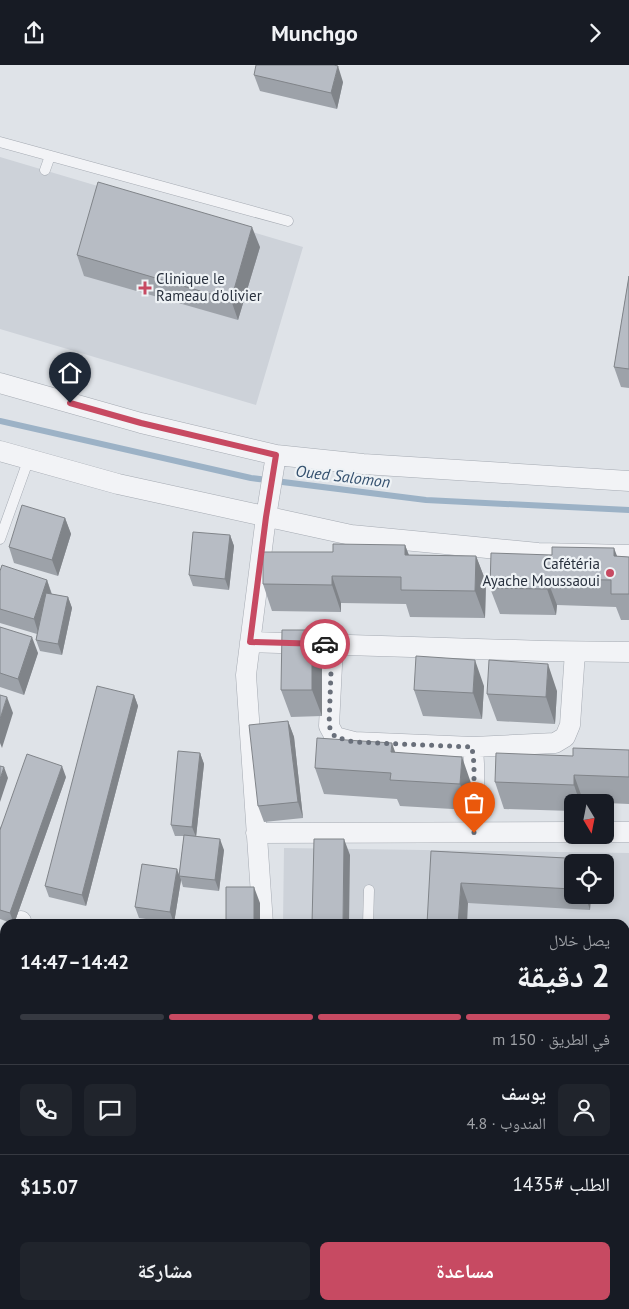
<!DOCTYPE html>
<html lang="ar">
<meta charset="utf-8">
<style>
body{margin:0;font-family:"PT Sans","Noto Naskh Arabic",sans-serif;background:#20242c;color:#f1f3f6;direction:rtl;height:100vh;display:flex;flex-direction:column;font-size:19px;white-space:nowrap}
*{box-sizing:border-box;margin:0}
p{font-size:16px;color:#9ea1a6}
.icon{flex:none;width:28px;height:28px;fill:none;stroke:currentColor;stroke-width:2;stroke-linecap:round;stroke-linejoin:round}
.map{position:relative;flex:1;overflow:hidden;direction:ltr}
.side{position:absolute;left:0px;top:854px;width:630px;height:391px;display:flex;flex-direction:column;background:#171b24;border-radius:15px 15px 0 0;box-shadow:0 2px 8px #0003;direction:rtl}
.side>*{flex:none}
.needle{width:32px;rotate:170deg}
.buttons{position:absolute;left:564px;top:729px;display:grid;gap:10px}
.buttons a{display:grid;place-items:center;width:50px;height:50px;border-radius:8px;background:#171b24;box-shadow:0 2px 8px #0003;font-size:25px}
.pin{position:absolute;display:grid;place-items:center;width:42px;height:42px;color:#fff;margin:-51px -21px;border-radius:50% 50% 50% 0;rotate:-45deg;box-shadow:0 0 5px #0007}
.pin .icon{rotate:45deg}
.courier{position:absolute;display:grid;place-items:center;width:50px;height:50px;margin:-25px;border:4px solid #c74a62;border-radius:50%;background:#fff;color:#222;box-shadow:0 1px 6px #0007}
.overview em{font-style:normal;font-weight:700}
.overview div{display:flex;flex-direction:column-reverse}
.overview{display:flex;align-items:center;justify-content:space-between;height:85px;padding:0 20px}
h1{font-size:32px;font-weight:700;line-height:38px}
.bar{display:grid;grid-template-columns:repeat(4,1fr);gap:8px 5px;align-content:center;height:60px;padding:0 20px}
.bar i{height:6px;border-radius:4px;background:#363941}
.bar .on{background:#c74a62}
.bar p{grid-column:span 4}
.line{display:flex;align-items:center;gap:12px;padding:0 20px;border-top:1px solid #363941}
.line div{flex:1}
.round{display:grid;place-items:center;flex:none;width:52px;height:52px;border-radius:8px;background:#20242c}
.action{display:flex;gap:10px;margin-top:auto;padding:10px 20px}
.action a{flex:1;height:58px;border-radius:8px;background:#c74a62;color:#fff;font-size:20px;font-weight:700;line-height:58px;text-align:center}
.action a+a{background:#20242c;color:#f1f3f6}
header{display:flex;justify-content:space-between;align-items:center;height:65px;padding:0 20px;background:#171b24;font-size:22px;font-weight:700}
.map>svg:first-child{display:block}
.built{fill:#cdd2d9;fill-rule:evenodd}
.green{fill:#c5d1c1}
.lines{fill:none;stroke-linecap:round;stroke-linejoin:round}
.stream{stroke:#9cb2c6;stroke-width:6}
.lane-casing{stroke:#a5aab2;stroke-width:11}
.street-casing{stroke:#a5aab2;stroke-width:21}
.lane{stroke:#f2f3f6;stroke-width:10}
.street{stroke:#f2f3f6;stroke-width:20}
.wall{fill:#9da2a9}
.shaded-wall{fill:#808489}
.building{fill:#b7bcc4;stroke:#808489}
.done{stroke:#696f7a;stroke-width:5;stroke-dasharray:0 9}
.route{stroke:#c74a62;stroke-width:6}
.poi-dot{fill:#c74a62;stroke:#eef2f5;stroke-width:2}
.labels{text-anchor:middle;stroke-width:4.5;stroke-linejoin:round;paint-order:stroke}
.poi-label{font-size:15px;fill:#29313e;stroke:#eef2f5;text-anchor:start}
.water-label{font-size:16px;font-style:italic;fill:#35516f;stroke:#eef2f5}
</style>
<header><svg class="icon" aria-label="forward" viewBox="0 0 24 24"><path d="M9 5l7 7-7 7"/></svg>Munchgo<svg class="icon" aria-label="share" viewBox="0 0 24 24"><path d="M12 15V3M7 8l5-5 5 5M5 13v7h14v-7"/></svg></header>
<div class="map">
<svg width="629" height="1244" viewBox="0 0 629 1244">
<rect width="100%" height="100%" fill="#dfe3e8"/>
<path class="built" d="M 0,92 L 303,182 L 256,340 L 0,264 Z
M 284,783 L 629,788 L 629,1046 L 625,1046 L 625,859 L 283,859 ZM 572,798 L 605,798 L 605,830 L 572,830 Z"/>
<path class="green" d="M 625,885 L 629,885 L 629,949 L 625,949 Z"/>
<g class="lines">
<path class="stream" d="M 0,356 L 251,413 L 426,435 L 629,445"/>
<defs>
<path id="lane" d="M 0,77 L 288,156
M 45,105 L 50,91
M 0,474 L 28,396
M 368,859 L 369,825"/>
<path id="street" d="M 0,318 L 141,358 L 276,390 L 363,399 L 629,416
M 0,386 L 118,419 L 351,470 L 538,488 L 629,490
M 250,577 L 545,586 L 629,587
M 333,580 L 329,661 L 335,672 L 354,677 L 473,682 L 474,699 L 474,767
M 473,682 L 555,678 L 565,672 L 570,660 L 575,587
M 605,767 L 629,767
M 256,768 L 572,767
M 20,859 L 21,856
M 263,859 L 246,610 L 266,452 L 276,390
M 0,921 L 5,905
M 625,1062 L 629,1062
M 0,1065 L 5,1065
M 0,1175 L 5,1132
M 121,1240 L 121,1244"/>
</defs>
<use href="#lane" class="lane-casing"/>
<use href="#street" class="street-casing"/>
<use href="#lane" class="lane"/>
<use href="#street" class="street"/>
</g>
<path class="wall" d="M 254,10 L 343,17 L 337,44 L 260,26 Z
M 260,182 L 238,255 L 84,211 L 77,190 Z
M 629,211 L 629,323 L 621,322 L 614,302 Z
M 65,453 L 71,469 L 58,511 L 14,498 L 9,482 Z
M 230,470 L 234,481 L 229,525 L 193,521 L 189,510 Z
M 405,480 L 409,490 L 476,491 L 486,517 L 485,553 L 410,552 L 406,539 L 341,538 L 341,547 L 272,546 L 263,519 L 333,487 Z
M 617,491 L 629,492 L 629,555 L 621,555 L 616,542 L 557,540 L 556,550 L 500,549 L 490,523 Z
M 0,506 L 47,515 L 52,529 L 68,532 L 72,543 L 62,590 L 40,586 L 36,575 L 37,569 L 0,558 Z
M 0,562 L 38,588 L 24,630 L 0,622 Z
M 322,591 L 322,651 L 291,652 L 281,625 Z
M 484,621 L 482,654 L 423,651 L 414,625 Z
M 557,626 L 555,659 L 497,656 L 487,629 Z
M 134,630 L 138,641 L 86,841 L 49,832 L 45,821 Z
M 288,656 L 294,672 L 303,753 L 264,757 L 258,741 Z
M 629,685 L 629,739 L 584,737 L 572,738 L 572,746 L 504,744 L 495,717 Z
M 200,688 L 204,699 L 196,772 L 224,785 L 219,826 L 183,822 L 181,815 L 174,858 L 139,853 L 135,842 L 179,810 L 184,771 L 175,771 L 171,760 Z
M 395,688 L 471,718 L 470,745 L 400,741 L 397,734 L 324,729 L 315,703 Z
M 66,712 L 14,859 L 0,854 L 0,761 L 1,763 Z
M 431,786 L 585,794 L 586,798 L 572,798 L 572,830 L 591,830 L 590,845 L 468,838 Z
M 0,966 L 5,967 L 5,1016 L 0,1015 Z
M 625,976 L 629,976 L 629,1033 L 625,1033 Z
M 625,1104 L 629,1104 L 629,1151 L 625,1151 Z
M 154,1240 L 212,1240 L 212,1244 L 155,1244 Z
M 247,1240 L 431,1240 L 432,1244 L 247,1244 Z"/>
<path class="shaded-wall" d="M 338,1 L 343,17 L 337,44 L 331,28 Z
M 252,162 L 260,182 L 238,255 L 231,235 Z
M 65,453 L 71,469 L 58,511 L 52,495 Z
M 230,470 L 234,481 L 229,525 L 225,514 Z
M 405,480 L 415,507 L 405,490 Z
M 614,483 L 624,509 L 614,491 Z
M 476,491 L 486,517 L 485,553 L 475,526 Z
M 332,511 L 341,538 L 341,547 L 332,520 Z
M 547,514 L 557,540 L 556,550 L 547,524 Z
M 47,515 L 52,531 L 39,570 L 34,554 Z
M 68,532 L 72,543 L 62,590 L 58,579 Z
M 312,565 L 322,591 L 322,651 L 312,625 Z
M 32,572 L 38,588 L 24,630 L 18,614 Z
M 475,595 L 484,621 L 482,654 L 473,628 Z
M 548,599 L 557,626 L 555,659 L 546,632 Z
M 134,630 L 138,641 L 86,841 L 82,830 Z
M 7,632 L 13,648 L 2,683 L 0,678 L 0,654 Z
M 288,656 L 294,672 L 303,753 L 298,737 Z
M 392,678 L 401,704 L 391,687 Z
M 200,688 L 204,699 L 196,772 L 192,762 Z
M 462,692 L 471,718 L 470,745 L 460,719 Z
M 62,701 L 66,712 L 14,859 L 10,848 Z
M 4,702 L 8,713 L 0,737 L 0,714 Z
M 574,710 L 584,738 L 580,738 L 574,720 Z
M 220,774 L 224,785 L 219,826 L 215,815 Z
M 344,774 L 350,790 L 349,859 L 343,859 Z
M 177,804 L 181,815 L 174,858 L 170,847 Z
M 461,818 L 468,838 L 467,859 L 458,859 Z
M 254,822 L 260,838 L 260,859 L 254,859 Z
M 585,830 L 591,830 L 590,845 Z
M 207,1240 L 212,1240 L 212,1244 L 208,1244 Z
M 423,1240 L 431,1240 L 432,1244 L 423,1244 Z"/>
<path class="building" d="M 256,0 L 334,0 L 338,1 L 331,28 L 254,10 Z
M 98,117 L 252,162 L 231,235 L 77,190 Z
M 629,211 L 629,304 L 614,302 Z
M 22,440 L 65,453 L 52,495 L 9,482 Z
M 193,467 L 230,470 L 225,514 L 189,510 Z
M 333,479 L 405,480 L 405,490 L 476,491 L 475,526 L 401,525 L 401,512 L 332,511 L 332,520 L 263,519 L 263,487 L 333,487 Z
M 552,482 L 614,483 L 614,491 L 629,492 L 629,529 L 611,529 L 611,515 L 547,514 L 547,524 L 490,523 L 491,488 L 552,490 Z
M 2,500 L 47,515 L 34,554 L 0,544 L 0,506 Z
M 46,528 L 68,532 L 58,579 L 36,575 Z
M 0,562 L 32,572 L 18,614 L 0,608 Z
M 282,565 L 312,565 L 312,625 L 281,625 Z
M 416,591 L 475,595 L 473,628 L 414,625 Z
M 489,595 L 548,599 L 546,632 L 487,629 Z
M 97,621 L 134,630 L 82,830 L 45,821 Z
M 0,630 L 7,632 L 0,654 Z
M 288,656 L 298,737 L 258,741 L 249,660 Z
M 317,673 L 392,678 L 391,687 L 462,692 L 460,719 L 390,715 L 391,708 L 315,703 Z
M 573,683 L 629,685 L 629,712 L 574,710 L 574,720 L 495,717 L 496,688 L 573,691 Z
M 178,686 L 200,688 L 192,762 L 171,760 Z
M 27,689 L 62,701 L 10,848 L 0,845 L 0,765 Z
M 0,701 L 4,702 L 0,714 Z
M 184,770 L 220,774 L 215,815 L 179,811 Z
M 314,774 L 344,774 L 343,859 L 312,859 Z
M 431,786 L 585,794 L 585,798 L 572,798 L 572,824 L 461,818 L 458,859 L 427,859 Z
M 142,799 L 177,804 L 170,847 L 135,842 Z
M 226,822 L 254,822 L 254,859 L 226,859 Z
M 0,966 L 5,967 L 5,1006 L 0,1005 Z
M 625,976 L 629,976 L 629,1007 L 625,1007 Z
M 625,1104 L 629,1104 L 629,1135 L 625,1135 Z
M 40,1240 L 88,1240 L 88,1244 L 40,1244 Z
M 247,1240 L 423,1240 L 423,1244 L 358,1244 L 358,1241 L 294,1241 L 294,1244 L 247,1244 Z
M 490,1240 L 554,1240 L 554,1241 L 618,1243 L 618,1244 L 489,1244 Z"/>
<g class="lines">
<path class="done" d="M 325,579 L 332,580 L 329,661 L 335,672 L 354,677 L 472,682 L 474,699 L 474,768"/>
<path class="route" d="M 70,338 L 141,358 L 276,390 L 266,452 L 250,577 L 325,579"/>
</g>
<g class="poi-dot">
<path d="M142.5 215.5h5v5h5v5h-5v5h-5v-5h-5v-5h5z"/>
<circle cx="610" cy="508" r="5"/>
</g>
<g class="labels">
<g class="poi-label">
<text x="156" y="219">Clinique le<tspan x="156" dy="17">Rameau d'olivier</tspan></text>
<text x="600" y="504" text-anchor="end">Cafétéria<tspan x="600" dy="17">Ayache Moussaoui</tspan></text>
</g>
<g class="water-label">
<text transform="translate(343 411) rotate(7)" y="6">Oued Salomon</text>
</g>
</g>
</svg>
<div class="buttons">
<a><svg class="needle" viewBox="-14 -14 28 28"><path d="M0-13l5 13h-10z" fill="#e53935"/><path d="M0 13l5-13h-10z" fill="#9ea1a6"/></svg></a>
<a><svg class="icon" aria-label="locate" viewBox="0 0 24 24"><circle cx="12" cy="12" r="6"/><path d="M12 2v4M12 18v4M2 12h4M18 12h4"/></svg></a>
</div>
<div class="pin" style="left:474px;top:768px;background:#ea580c"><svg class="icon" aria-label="bag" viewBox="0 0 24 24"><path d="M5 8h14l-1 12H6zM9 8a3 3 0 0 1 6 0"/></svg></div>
<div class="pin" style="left:70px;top:338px;background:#1f2937"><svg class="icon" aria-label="home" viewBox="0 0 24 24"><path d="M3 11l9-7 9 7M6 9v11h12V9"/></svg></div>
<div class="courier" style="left:325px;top:579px"><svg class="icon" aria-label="car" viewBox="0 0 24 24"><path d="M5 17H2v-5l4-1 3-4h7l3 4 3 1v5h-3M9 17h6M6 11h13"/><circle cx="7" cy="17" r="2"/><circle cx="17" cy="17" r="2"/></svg></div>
<section class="side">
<div class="overview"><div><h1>2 دقيقة</h1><p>يصل خلال</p></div><em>14:42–14:47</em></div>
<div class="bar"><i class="on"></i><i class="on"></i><i class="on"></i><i></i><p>في الطريق · 150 m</p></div>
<div class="line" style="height:90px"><a class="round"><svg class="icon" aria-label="person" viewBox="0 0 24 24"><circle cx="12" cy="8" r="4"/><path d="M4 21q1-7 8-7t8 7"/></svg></a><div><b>يوسف</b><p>المندوب · 4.8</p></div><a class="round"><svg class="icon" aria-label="chat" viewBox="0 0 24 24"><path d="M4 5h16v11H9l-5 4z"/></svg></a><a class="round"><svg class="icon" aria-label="phone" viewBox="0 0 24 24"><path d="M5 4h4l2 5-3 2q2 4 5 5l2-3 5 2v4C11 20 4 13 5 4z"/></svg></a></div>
<div class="line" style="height:65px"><div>الطلب #1435</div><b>$15.07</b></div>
<div class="action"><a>مساعدة</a><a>مشاركة</a></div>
</section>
</div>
